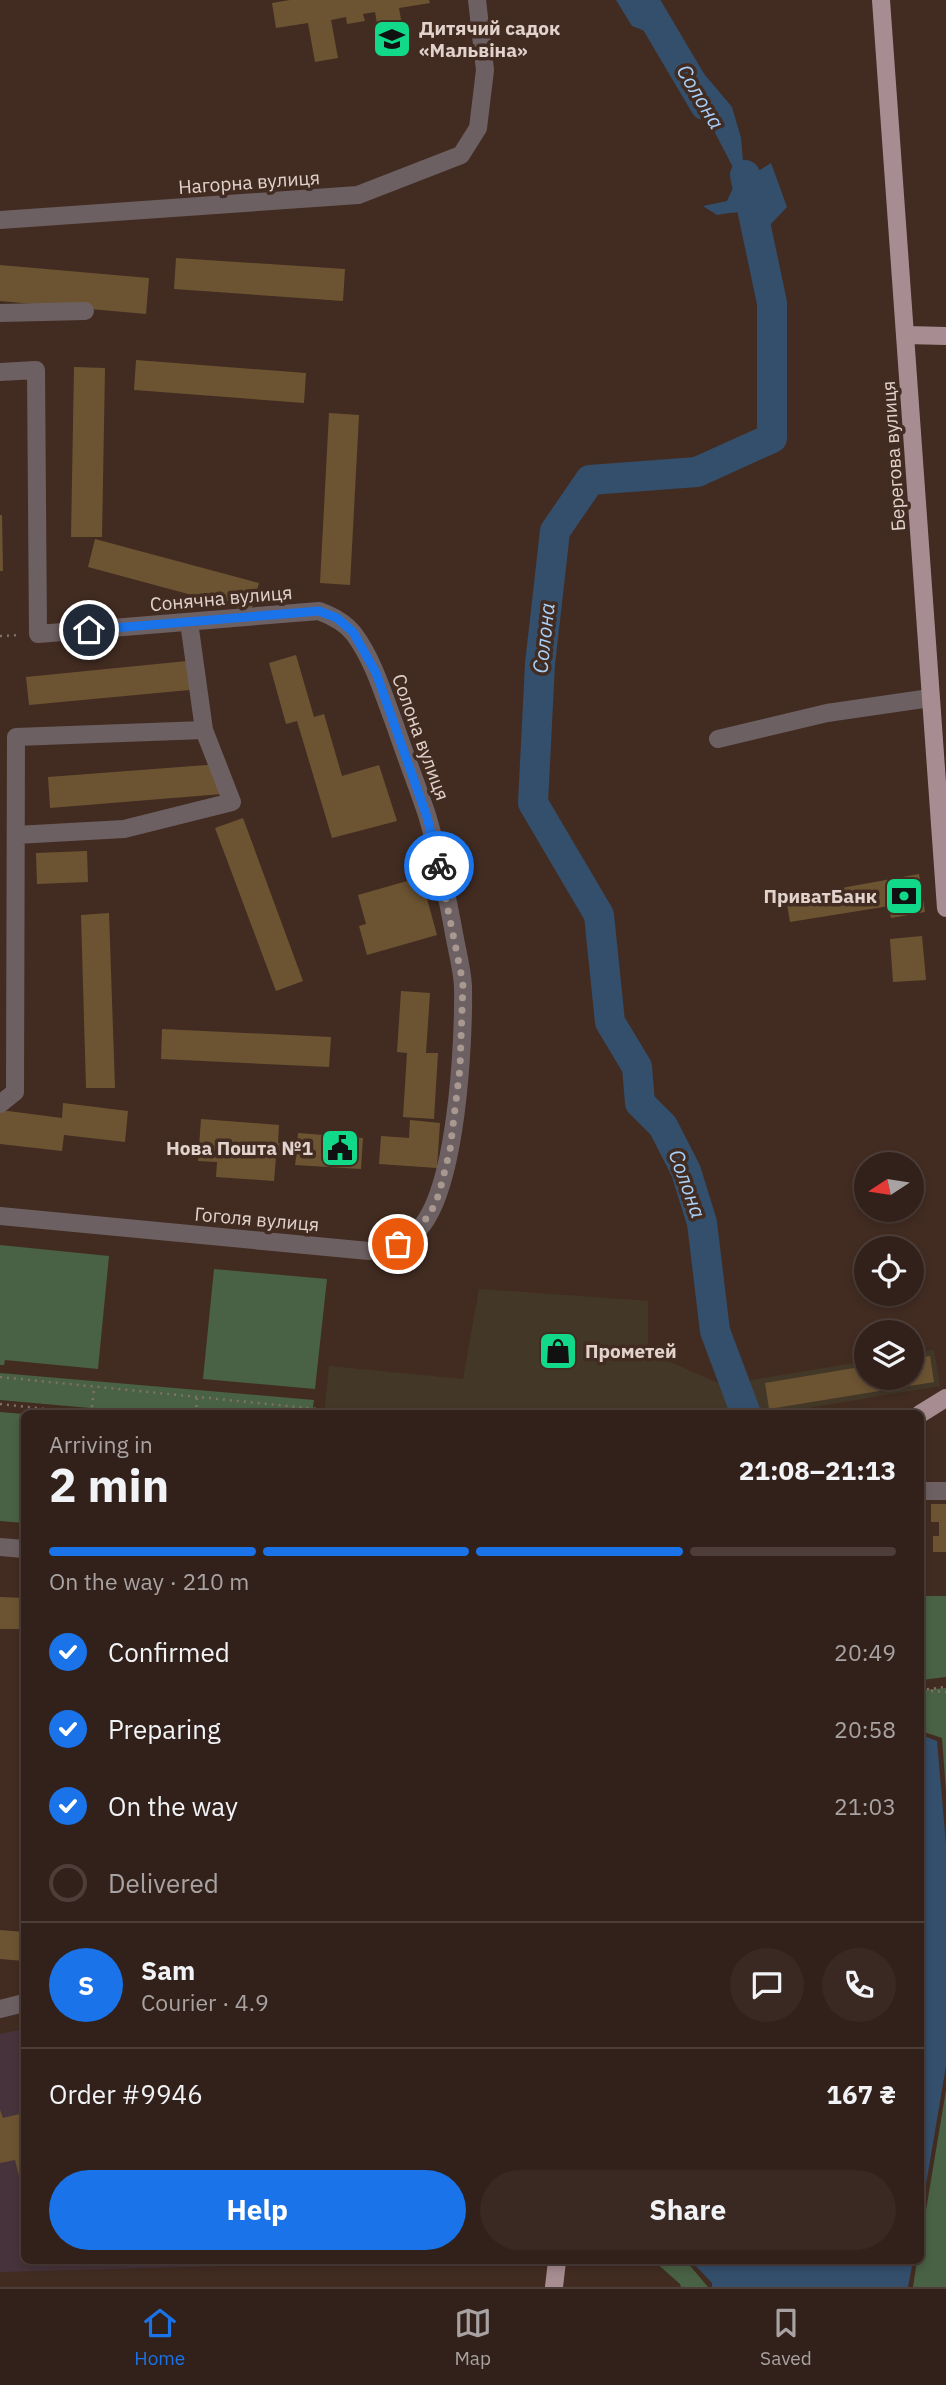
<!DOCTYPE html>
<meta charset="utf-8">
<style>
body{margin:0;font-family:"IBM Plex Sans",sans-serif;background:#3a2923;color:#f1f3f6;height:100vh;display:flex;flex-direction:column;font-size:26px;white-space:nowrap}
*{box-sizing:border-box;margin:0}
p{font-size:23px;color:#a8a3a2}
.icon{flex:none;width:38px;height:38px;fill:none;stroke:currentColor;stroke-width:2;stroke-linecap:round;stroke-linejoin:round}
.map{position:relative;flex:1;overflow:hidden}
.side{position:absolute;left:21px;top:1410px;width:903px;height:854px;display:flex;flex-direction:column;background:#32211a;border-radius:10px;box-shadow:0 4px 10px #0003,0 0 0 2px #4d3e39}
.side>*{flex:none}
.needle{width:46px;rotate:258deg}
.fabs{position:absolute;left:854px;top:1152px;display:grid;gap:14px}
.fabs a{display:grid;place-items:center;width:70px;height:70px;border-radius:50%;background:#32211a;box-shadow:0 4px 10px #0003,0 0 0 2px #4d3e39;font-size:35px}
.pin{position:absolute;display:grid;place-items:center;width:60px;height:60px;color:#fff;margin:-30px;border:4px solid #fff;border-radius:50%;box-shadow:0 2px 7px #0007}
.courier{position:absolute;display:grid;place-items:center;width:70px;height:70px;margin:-35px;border:5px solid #1a73e8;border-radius:50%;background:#fff;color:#222;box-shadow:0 2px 9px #0007}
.headline em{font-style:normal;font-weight:800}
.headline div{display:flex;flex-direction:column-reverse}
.headline{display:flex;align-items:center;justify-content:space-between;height:119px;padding:0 28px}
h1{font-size:46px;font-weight:800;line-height:52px}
.bar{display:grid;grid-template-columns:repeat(4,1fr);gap:10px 7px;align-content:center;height:84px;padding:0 28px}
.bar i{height:9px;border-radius:5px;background:#4d3e39}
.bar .selected{background:#1a73e8}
.bar p{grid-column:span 4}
.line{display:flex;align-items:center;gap:18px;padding:0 28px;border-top:2px solid #4d3e39}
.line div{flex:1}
.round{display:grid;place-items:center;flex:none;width:74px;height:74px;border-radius:37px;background:#3a2923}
ol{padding:0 28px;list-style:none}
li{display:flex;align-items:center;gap:21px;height:77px}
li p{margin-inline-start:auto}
li .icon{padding:7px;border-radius:50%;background:#1a73e8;color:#fff;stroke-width:4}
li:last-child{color:#a8a3a2}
li i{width:38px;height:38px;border:4px solid #4d3e39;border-radius:50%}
.button{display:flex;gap:14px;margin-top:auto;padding:14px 28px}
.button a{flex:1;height:80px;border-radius:42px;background:#1a73e8;color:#fff;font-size:28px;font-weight:800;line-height:80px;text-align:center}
.button a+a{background:#3a2923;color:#f1f3f6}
.dock{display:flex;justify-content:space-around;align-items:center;height:98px;border-top:2px solid #4d3e39;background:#32211a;font-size:19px;color:#a8a3a2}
.dock a{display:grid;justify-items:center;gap:4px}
.dock .selected{color:#1a73e8}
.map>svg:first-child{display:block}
.commercial{fill:#433828}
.education{fill:#47333b}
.green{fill:#496144}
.water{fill:#344f6c}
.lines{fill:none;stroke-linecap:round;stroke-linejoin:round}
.river{stroke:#344f6c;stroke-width:30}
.building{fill:#6c5432}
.path{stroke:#837067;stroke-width:2.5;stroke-dasharray:2 5;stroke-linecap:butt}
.minor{stroke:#6d6063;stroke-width:18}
.major{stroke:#a78d92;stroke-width:18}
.done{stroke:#a99890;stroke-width:7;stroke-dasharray:0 12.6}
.route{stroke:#1a73e8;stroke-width:9}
.labels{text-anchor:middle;stroke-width:7;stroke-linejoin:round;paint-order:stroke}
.poi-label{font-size:19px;font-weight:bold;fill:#e1d2cc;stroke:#422c22;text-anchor:start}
.street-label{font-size:19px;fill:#e1d2cc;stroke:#422c22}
.water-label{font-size:21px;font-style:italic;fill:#a9d0f9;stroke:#422c22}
</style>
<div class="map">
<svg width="946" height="2287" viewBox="0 0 946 2287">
<rect width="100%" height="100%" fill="#422c22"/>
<path class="commercial" d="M 479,1289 L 648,1301 L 648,1352 L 722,1385 L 866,1361 L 866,1377 L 912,1377 L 912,1353 L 934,1350 L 940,1386 L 771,1414 L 324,1414 L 329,1366 L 463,1379 Z"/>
<path class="education" d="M 24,2029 L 24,2261 L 272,2261 L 263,2265 L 0,2272 L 0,2034 Z"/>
<path class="green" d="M 0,1245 L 109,1256 L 98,1369 L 5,1360 L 4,1365 L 0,1365 Z
M 214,1269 L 327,1279 L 315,1389 L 203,1379 Z
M 0,1373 L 314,1400 L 312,1414 L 101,1414 L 101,1409 L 0,1400 Z
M 0,1412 L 24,1414 L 24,1523 L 0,1521 Z
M 921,1587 L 922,1596 L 946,1596 L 946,1677 L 921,1680 Z
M 946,1688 L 946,1791 L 942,1738 L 921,1731 L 920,1690 Z
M 946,2090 L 946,2287 L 913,2287 L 917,2261 L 920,2261 L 921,2240 Z
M 654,2261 L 686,2261 L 708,2287 L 681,2287 L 680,2284 Z"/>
<path class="water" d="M 616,0 L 653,0 L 671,18 L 658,38 L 650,33 L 632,26 Z
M 689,56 L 732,107 L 741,138 L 743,161 L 760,170 L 771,163 L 787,207 L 770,225 C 750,212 741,210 717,215 L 703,206 L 727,201 L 738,177 L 683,71 Z
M 921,1735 L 937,1741 L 946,1844 L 946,2066 L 921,2214 Z
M 691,2261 L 913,2261 L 908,2287 L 712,2287 L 712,2283 Z"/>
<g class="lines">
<path class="river" d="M 643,0 L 705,105
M 745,175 L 772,303 L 772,438 L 697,472 L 590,480 L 555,531 L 540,664 L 533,803 L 599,915 L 610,1022 L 637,1067 L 640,1103 L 663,1126 L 686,1171 L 702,1223 L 715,1331 L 746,1414"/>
</g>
<path class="building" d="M 290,0 L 429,0 L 430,3 L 399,8 L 406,49 L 382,53 L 375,12 L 363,14 L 365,21 L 347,24 L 346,17 L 331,20 L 338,58 L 315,62 L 308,23 L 276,28 L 272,3 Z
M 176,258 L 345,269 L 343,301 L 174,289 Z
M 0,265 L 149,278 L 146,314 L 0,301 Z
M 136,360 L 306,373 L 304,403 L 134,390 Z
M 74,367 L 105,368 L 102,537 L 71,537 Z
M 329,413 L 359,415 L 350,585 L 320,583 Z
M 0,515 L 2,515 L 3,571 L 0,571 Z
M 95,539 L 259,583 L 251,611 L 88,567 Z
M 296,655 L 314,717 L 324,714 L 342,776 L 379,765 L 397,821 L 332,838 L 297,721 L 286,724 L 269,663 Z
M 197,660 L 200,689 L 29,705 L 26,677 Z
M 220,764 L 222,794 L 50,808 L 48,777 Z
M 243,818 L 303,981 L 276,991 L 215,828 Z
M 87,851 L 88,882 L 37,884 L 36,853 Z
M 919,874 L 925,912 L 891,918 L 889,906 L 790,922 L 786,898 Z
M 421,877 L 437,935 L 367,955 L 359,926 L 366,924 L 358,895 Z
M 109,913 L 115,1088 L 86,1088 L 81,915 Z
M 922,936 L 926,980 L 893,982 L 890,939 Z
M 401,991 L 430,993 L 426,1053 L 438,1053 L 434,1119 L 403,1117 L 407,1053 L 397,1052 Z
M 162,1029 L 331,1037 L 329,1067 L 161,1059 Z
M 63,1103 L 128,1111 L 125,1142 L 64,1135 L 62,1151 L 0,1144 L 0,1110 L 62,1118 Z
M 201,1119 L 279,1125 L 278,1143 L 297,1145 L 298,1133 L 363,1138 L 361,1169 L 295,1165 L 296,1158 L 276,1157 L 274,1181 L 216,1177 L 217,1162 L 198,1161 Z
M 410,1120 L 440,1123 L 437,1168 L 379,1164 L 381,1136 L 409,1138 Z
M 930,1356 L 934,1382 L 769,1409 L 765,1383 L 866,1366 L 866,1377 L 912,1377 L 912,1359 Z
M 931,1504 L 946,1504 L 946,1552 L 933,1552 L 933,1536 L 939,1536 L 939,1522 L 931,1522 Z
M 0,1597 L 24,1598 L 24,1629 L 0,1629 Z
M 0,1930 L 24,1932 L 24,1961 L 0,1959 Z
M 0,2110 L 3,2118 L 24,2113 L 24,2196 L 15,2160 L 0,2163 Z"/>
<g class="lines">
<path class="path" d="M 0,636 L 21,635
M 0,1377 L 317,1409 L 317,1414
M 0,1404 L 90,1414
M 91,1414 L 94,1390
M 196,1414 L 197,1397
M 920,1690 L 946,1687
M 931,1691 L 946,1692"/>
<path class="minor" d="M 0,220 L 358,195 L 461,155 L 478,128 L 485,70 L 477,0
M 0,313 L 85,311
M 0,372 L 36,370 L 38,634 L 319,611 C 332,616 345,622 354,634 C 374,661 383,694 395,725 C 405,755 417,785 427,815 C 438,852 446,891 453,928 C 456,947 462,967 463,986 C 464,1041 457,1193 417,1231 C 404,1244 386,1248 369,1251 L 0,1216
M 718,739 L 827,713 L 930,698
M 16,835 L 124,829 L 232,802 L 204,730
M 0,1104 L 15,1092 L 16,737 L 204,730 L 189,622
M 920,1491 L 946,1491
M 0,1547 L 24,1549
M 0,2009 L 24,2003"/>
<path class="major" d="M 881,0 L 946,908
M 906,335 L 946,336
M 920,1414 L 946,1398
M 554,2287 L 557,2261"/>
</g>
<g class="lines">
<path class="done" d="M 398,1244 L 417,1231 L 431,1212 L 439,1194 L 450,1150 L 460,1068 L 463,983 L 439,866"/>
<path class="route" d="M 89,630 L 319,611 L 337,618 L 353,632 L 376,673 L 427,817 L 439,866"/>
</g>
<defs>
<symbol id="school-square" viewBox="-11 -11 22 22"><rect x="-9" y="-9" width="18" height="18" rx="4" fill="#12d98a" stroke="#422c22"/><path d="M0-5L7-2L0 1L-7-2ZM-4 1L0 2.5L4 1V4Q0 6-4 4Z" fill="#111"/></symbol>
<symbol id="bank-square" viewBox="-11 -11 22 22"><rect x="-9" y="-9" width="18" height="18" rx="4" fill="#12d98a" stroke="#422c22"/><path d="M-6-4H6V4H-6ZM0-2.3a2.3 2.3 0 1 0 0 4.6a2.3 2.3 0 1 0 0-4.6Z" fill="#111"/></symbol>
<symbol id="civic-square" viewBox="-11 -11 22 22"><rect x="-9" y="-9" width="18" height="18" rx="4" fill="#12d98a" stroke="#422c22"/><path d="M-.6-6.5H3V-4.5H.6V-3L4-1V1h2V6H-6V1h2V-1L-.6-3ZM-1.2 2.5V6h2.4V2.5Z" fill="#111"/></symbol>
<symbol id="shop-square" viewBox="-11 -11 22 22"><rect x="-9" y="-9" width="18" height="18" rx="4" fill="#12d98a" stroke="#422c22"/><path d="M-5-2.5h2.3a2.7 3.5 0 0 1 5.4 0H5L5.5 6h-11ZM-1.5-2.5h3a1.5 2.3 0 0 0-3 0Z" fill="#111"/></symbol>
</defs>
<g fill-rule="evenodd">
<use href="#school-square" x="370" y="17" width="44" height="44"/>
<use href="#bank-square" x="882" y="874" width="44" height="44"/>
<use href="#civic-square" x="318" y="1126" width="44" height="44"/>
<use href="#shop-square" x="536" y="1329" width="44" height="44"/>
</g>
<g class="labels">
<g class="poi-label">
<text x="419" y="35">Дитячий садок<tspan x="419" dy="22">«Мальвіна»</tspan></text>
<text x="877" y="903" text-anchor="end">ПриватБанк</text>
<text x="313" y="1155" text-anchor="end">Нова Пошта №1</text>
<text x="585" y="1358">Прометей</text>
</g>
<g class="street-label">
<text transform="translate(249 182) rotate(-4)" y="7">Нагорна вулиця</text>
<text transform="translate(893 456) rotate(-94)" y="7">Берегова вулиця</text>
<text transform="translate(221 598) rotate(-5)" y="7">Сонячна вулиця</text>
<text transform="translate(421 737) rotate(70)" y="7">Солона вулиця</text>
<text transform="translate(257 1219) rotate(5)" y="7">Гоголя вулиця</text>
</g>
<g class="water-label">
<text transform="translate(700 97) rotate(59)" y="7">Солона</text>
<text transform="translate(544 638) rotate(-84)" y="7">Солона</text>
<text transform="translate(687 1184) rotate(70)" y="7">Солона</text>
</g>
</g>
</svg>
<div class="fabs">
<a><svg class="needle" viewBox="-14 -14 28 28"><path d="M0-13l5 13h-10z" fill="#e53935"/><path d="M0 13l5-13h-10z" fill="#a8a3a2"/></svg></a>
<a><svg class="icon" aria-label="locate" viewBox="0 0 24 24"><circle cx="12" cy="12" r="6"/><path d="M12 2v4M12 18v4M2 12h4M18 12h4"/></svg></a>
<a><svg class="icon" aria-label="layers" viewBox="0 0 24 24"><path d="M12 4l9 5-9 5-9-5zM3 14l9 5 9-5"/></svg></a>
</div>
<div class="pin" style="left:398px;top:1244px;background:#ea580c"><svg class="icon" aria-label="bag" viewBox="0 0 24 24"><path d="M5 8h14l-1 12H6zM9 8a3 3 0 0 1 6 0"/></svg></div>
<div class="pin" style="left:89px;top:630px;background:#1f2937"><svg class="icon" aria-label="home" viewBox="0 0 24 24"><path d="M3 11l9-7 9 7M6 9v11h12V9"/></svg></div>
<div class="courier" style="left:439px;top:866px"><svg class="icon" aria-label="bike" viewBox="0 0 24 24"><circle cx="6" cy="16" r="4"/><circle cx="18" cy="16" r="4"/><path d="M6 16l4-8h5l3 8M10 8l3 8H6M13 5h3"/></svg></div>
<section class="side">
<div class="headline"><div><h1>2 min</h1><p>Arriving in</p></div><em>21:08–21:13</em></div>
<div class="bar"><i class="selected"></i><i class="selected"></i><i class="selected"></i><i></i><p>On the way · 210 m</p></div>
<ol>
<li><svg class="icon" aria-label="check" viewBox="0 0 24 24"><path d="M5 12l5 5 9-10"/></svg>Confirmed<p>20:49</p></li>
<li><svg class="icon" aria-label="check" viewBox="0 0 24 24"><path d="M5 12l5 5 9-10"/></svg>Preparing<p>20:58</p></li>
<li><svg class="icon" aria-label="check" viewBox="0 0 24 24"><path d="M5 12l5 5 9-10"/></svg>On the way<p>21:03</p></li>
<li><i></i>Delivered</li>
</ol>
<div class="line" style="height:126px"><b class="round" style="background:#1a73e8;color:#fff">S</b><div><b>Sam</b><p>Courier · 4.9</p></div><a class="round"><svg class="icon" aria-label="chat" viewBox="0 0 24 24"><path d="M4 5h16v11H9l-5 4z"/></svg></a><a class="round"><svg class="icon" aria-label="phone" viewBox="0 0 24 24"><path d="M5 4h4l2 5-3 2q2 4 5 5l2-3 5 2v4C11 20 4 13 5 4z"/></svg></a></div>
<div class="line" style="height:91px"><div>Order #9946</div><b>167 ₴</b></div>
<div class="button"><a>Help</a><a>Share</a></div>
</section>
</div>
<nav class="dock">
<a class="selected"><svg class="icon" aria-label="home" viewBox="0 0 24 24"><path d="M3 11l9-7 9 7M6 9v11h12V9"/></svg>Home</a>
<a><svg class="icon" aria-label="map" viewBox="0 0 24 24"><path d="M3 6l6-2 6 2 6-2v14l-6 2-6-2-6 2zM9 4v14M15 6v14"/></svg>Map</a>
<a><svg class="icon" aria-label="saved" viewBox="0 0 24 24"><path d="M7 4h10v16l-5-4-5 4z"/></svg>Saved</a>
</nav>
